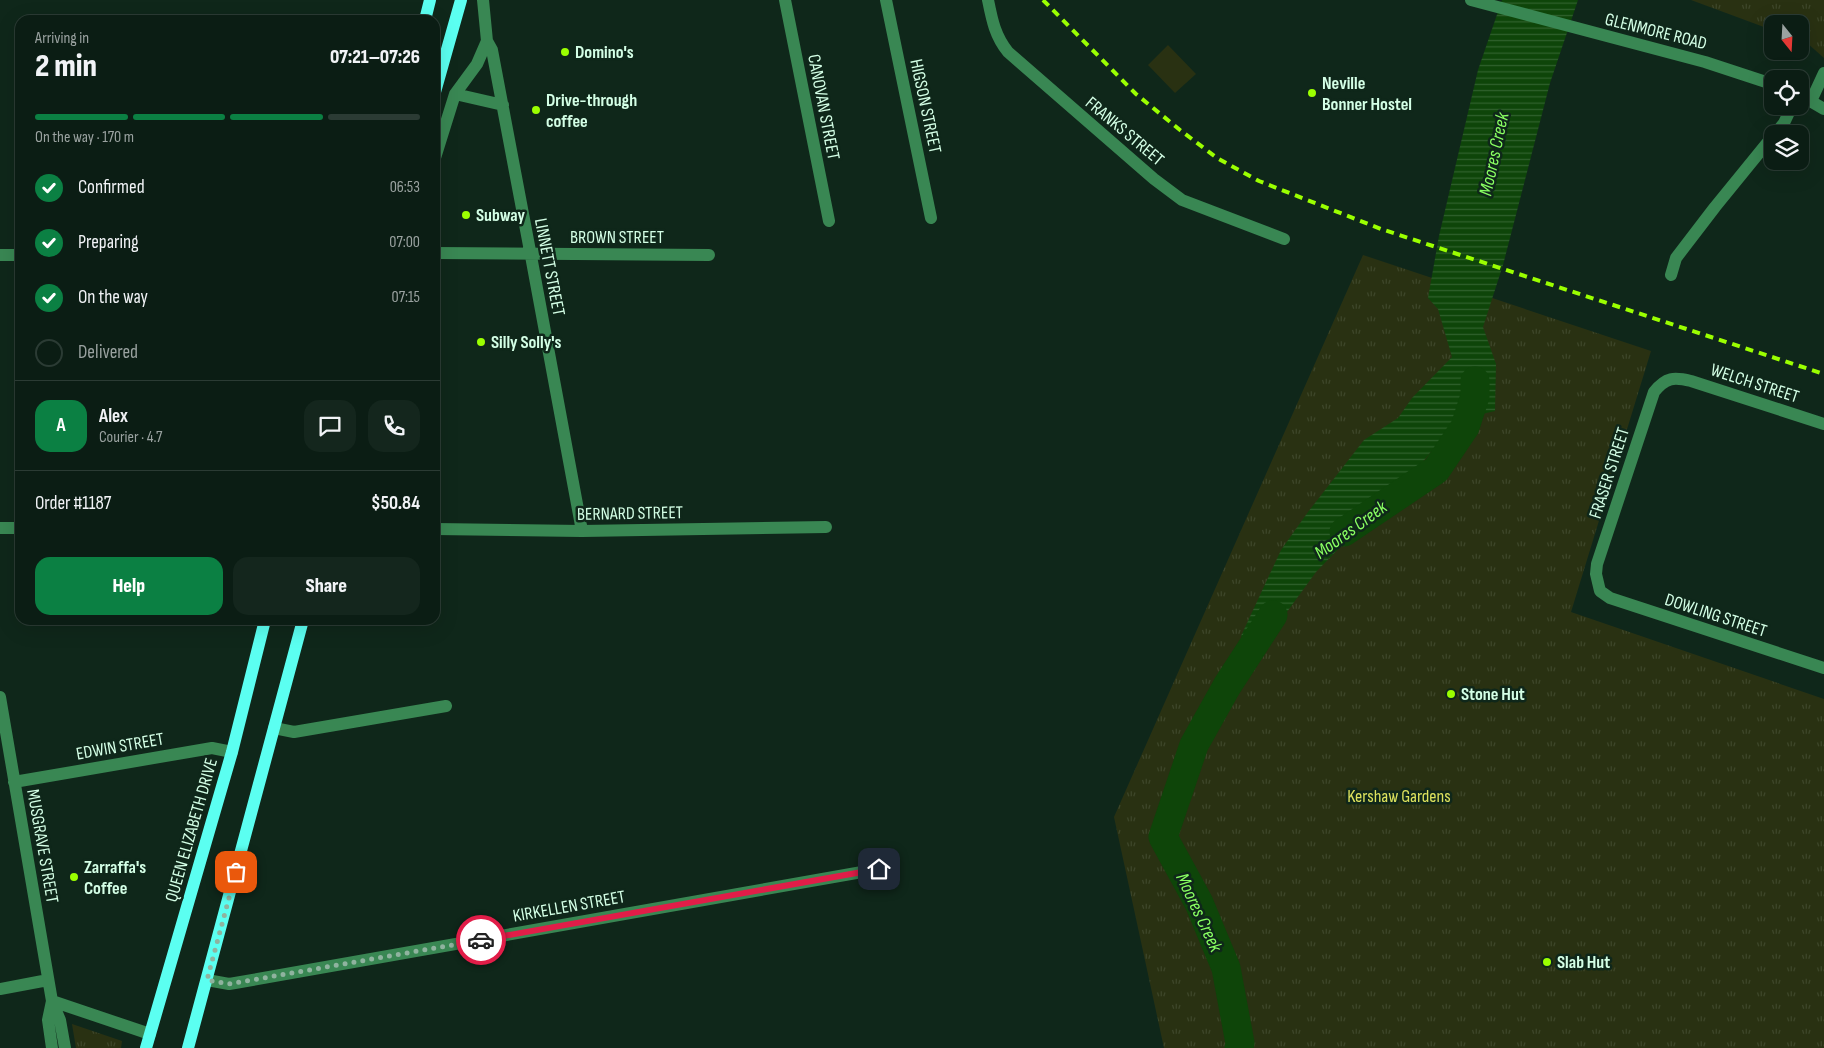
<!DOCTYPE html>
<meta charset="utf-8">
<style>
body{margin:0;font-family:"Sofia Sans Condensed",sans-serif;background:#14261d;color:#f1f3f6;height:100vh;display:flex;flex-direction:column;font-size:19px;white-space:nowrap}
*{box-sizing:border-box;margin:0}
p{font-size:16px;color:#9aa2a0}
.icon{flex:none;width:28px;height:28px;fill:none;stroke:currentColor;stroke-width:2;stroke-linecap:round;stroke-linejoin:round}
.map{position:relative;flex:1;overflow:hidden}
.panel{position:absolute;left:15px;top:15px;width:425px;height:610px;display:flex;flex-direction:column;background:#0b1d14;border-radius:15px;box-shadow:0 5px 20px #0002,0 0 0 1px #2b3b34}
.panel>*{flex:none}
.needle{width:32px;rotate:162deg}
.fabs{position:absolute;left:1764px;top:15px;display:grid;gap:10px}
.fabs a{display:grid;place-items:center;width:45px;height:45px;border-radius:10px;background:#0b1d14;box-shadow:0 5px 20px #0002,0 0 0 1px #2b3b34;font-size:25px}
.pin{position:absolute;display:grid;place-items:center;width:42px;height:42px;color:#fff;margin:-21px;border-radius:10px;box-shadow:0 2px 8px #0006}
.courier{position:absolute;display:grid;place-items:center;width:50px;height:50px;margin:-25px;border:4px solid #e11d48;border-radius:50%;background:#fff;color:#222;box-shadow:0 1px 6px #0007}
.summary em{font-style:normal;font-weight:800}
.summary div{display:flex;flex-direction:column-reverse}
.summary{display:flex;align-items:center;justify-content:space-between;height:85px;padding:0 20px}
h1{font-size:32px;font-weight:800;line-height:38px}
.bar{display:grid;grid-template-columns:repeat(4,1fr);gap:8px 5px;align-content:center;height:60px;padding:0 20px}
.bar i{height:6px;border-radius:4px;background:#2b3b34}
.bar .selected{background:#0b8043}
.bar p{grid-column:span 4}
.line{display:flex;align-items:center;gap:12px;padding:0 20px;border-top:1px solid #2b3b34}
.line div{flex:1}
.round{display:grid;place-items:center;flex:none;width:52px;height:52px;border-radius:15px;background:#14261d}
ol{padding:0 20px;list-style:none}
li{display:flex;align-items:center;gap:15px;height:55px}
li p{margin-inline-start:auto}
li .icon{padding:5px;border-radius:50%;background:#0b8043;color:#fff;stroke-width:4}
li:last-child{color:#9aa2a0}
li i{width:28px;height:28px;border:2px solid #2b3b34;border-radius:50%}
.action{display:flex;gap:10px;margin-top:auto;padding:10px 20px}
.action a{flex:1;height:58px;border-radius:15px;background:#0b8043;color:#fff;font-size:20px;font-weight:800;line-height:58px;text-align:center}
.action a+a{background:#14261d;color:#f1f3f6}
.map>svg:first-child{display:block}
.grass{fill:url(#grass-tufts)}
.pitch{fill:#293112}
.water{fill:url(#water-rules)}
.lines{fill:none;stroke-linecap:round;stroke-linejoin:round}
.river{stroke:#0e4509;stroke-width:29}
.minor{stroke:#398753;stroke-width:12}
.major{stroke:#5bfff1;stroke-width:12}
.rail{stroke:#9bff00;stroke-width:4;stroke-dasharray:8 6;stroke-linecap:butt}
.done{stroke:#8fb39f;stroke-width:5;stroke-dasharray:0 9}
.route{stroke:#e11d48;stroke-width:6}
.poi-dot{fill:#9bff00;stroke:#0f271a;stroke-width:2}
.labels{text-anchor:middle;stroke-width:5;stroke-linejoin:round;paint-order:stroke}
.street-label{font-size:18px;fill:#d4ffe6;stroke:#0f271a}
.poi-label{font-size:18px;font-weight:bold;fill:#d4ffe6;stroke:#0f271a;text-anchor:start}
.park-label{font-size:18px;fill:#dde25d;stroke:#0f271a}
.water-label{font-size:19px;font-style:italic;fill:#89ff62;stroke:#0f271a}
</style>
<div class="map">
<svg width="1824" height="1048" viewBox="0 0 1824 1048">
<defs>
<pattern id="grass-tufts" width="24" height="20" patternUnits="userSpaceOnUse" patternTransform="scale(1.25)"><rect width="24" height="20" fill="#293112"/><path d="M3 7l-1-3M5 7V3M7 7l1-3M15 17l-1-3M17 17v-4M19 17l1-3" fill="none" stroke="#3d4629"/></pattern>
<pattern id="water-rules" width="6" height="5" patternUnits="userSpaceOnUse" patternTransform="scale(1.25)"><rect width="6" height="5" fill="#0e4509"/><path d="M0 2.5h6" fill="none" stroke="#30612d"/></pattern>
</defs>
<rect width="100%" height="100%" fill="#0f271a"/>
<path class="grass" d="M 1691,0 L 1824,0 L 1824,58 L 1806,42 L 1800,40 L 1800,24 L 1772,24 L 1772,30 Z
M 1363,255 L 1651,351 L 1571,612 L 1824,699 L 1824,1048 L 1164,1048 L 1114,817 Z
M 72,1024 L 122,1041 L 121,1048 L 76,1048 Z"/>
<path class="pitch" d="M 1168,45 L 1196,74 L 1175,93 L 1148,65 Z"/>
<path class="water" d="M 1502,0 L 1578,0 L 1550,83 L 1503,265 L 1483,327 L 1496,364 L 1495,411 L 1457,420 L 1421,464 L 1316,572 L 1257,653 L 1241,636 L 1281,550 L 1308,512 L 1364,440 L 1398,418 L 1412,398 L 1452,357 L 1438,309 L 1428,298 L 1439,236 L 1478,70 Z"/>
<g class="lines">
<path class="river" d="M 1344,532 L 1436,470 L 1465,427 L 1475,396 L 1475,381
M 1239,1048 L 1240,1043 L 1226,968 L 1199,903 L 1163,837 L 1194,745 L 1227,686 L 1273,615"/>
<path class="minor" d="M 785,0 L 829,221
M 886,0 L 931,218
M 988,0 C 992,20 995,36 1008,52 L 1154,179 L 1182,200 L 1284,239
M 1471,0 L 1705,62 L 1772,84
M 487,41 L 492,50 C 523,210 552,371 582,531
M 455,94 L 503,105
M 1800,95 L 1824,109
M 1811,101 L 1824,73
M 1775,134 L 1784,123 L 1792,106
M 435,158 L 455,94 L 477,64 L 487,41 L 483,0
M 435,253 L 709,255
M 0,255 L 20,255
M 1671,275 L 1676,258 L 1715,207 L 1772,137
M 1824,424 L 1691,381 C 1674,377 1666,377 1654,392 L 1597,564 L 1596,574 L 1600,591 L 1610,598 L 1824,668
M 0,528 L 20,528
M 435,529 L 582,531 L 826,527
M 0,697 L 52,1001 L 60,1020 L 65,1048
M 274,728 L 294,732 L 446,706
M 14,782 L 212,748 L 232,752
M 207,980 L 229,984 L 235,983 L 879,869
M 0,989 L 48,980
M 52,1001 L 150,1034
M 52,1001 L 48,1020 L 52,1048"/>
<path class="major" d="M 425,20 L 430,0
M 435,92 L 461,0
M 146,1048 L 232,752 L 265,620
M 188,1048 L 303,620"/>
<path class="rail" d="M 1043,0 L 1136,94 L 1180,130 L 1217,158 L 1259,181 L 1381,229 L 1824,374"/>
</g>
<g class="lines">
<path class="done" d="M 236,872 L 207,980 L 229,984 L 481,940"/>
<path class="route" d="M 481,940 L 879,869"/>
</g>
<g class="poi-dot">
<circle cx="565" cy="52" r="5"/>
<circle cx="1312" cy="93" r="5"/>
<circle cx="536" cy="110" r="5"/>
<circle cx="466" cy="215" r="5"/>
<circle cx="481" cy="342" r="5"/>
<circle cx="1451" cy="694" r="5"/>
<circle cx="74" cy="877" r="5"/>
<circle cx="1547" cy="962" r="5"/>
</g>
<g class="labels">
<g class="street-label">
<text transform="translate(1656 31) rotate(14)" y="6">GLENMORE ROAD</text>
<text transform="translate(926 106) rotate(78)" y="6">HIGSON STREET</text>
<text transform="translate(824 107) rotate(79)" y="6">CANOVAN STREET</text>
<text transform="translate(1125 131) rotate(40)" y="6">FRANKS STREET</text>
<text x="617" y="243">BROWN STREET</text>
<text transform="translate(550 267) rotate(79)" y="6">LINNETT STREET</text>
<text transform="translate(1755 383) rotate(18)" y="6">WELCH STREET</text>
<text transform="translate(1609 473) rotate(-72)" y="6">FRASER STREET</text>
<text transform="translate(630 513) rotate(-1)" y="6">BERNARD STREET</text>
<text transform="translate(1716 615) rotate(18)" y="6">DOWLING STREET</text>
<text transform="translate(120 746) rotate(-10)" y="6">EDWIN STREET</text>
<text transform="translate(191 830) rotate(-74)" y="6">QUEEN ELIZABETH DRIVE</text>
<text transform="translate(43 846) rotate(80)" y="6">MUSGRAVE STREET</text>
<text transform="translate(569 906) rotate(-10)" y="6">KIRKELLEN STREET</text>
</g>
<g class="poi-label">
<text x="575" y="58">Domino's</text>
<text x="1322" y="89">Neville<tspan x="1322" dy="21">Bonner Hostel</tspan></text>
<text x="546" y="106">Drive-through<tspan x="546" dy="21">coffee</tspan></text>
<text x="476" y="221">Subway</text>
<text x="491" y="348">Silly Solly's</text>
<text x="1461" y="700">Stone Hut</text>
<text x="84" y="873">Zarraffa's<tspan x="84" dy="21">Coffee</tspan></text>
<text x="1557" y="968">Slab Hut</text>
</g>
<g class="park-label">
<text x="1399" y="802">Kershaw Gardens</text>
</g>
<g class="water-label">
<text transform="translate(1493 154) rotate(-78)" y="7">Moores Creek</text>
<text transform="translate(1350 529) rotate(-36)" y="7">Moores Creek</text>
<text transform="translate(1200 912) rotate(65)" y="7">Moores Creek</text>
</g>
</g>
</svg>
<div class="fabs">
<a><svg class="needle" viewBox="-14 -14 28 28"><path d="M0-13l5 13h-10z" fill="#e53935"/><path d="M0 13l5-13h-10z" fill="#9aa2a0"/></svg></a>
<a><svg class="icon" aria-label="locate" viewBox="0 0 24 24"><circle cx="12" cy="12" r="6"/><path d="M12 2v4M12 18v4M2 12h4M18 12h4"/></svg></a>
<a><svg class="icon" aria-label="layers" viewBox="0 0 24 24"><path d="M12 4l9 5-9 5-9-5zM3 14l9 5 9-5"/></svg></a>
</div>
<div class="pin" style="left:236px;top:872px;background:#ea580c"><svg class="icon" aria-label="bag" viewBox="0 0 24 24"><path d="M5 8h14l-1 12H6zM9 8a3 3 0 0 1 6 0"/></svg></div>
<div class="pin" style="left:879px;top:869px;background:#1f2937"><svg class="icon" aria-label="home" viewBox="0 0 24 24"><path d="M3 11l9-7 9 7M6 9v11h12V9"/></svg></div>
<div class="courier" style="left:481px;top:940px"><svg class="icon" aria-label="car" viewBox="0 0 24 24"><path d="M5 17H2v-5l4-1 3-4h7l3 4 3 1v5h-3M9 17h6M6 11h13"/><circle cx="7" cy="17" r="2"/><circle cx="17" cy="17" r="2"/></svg></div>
<section class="panel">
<div class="summary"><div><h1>2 min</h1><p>Arriving in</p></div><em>07:21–07:26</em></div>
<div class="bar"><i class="selected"></i><i class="selected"></i><i class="selected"></i><i></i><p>On the way · 170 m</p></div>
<ol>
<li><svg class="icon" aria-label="check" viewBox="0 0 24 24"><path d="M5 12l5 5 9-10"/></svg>Confirmed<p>06:53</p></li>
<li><svg class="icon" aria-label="check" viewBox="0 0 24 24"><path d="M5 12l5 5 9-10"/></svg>Preparing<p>07:00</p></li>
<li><svg class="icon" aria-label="check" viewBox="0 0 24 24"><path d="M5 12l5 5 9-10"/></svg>On the way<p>07:15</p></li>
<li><i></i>Delivered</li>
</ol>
<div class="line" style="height:90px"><b class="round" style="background:#0b8043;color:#fff">A</b><div><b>Alex</b><p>Courier · 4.7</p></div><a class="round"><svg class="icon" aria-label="chat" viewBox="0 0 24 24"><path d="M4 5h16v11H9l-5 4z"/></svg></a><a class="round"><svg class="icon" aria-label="phone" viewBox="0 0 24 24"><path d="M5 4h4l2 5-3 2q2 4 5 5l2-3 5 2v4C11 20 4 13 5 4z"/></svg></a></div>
<div class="line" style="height:65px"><div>Order #1187</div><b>$50.84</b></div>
<div class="action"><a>Help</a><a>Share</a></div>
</section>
</div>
